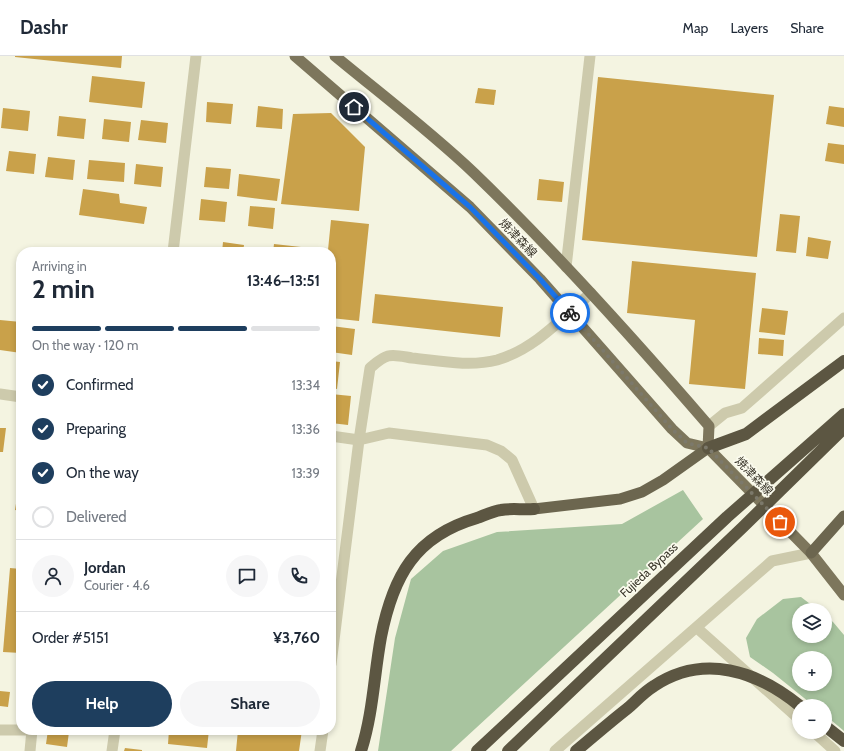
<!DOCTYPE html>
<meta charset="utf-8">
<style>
body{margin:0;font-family:Cabin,"Noto Sans JP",sans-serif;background:#f6f6f7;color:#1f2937;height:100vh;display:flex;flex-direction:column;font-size:15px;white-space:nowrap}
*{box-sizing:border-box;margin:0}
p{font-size:13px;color:#747a83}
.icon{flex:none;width:22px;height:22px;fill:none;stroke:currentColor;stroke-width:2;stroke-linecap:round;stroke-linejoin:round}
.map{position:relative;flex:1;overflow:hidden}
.details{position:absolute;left:16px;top:191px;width:320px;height:488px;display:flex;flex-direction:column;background:#fff;border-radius:16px;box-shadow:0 2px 6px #0003}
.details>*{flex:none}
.tools{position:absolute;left:792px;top:547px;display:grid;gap:8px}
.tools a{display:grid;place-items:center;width:40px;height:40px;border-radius:50%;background:#fff;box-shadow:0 2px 6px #0003;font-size:20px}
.pin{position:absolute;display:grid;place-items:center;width:34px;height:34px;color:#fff;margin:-17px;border:2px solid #fff;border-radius:50%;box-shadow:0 1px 4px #0007}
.courier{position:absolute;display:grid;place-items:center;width:40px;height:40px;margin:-20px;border:3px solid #1a73e8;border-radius:50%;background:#fff;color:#222;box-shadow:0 1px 5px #0007}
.summary em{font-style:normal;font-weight:700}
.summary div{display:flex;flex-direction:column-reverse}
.summary{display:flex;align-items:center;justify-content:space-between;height:68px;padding:0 16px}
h1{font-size:26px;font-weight:700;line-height:30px}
.bar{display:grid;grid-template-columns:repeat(4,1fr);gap:6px 4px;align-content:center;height:48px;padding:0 16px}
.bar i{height:5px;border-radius:3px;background:#e0e1e3}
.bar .on{background:#1e3e5e}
.bar p{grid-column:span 4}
.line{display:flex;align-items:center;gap:10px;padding:0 16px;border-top:1px solid #e0e1e3}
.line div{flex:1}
.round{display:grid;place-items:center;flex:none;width:42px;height:42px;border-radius:21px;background:#f6f6f7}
ol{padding:0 16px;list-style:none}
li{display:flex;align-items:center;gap:12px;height:44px}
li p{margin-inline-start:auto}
li .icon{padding:4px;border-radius:50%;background:#1e3e5e;color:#fff;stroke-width:4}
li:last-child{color:#747a83}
li i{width:22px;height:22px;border:2px solid #e0e1e3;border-radius:50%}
.cta{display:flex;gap:8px;margin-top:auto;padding:8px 16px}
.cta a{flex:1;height:46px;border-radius:24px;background:#1e3e5e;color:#fff;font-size:16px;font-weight:700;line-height:46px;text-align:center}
.cta a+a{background:#f6f6f7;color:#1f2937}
header{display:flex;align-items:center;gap:24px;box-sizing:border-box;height:56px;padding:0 20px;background:#fff;border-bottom:1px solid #e0e1e3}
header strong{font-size:19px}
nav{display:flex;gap:22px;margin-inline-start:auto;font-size:14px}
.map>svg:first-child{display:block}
.green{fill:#a8c49f;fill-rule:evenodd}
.building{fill:#c9a14a}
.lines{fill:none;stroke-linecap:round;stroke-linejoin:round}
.minor{stroke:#cdcaac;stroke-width:11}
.primary{stroke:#7d765c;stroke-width:11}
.trunk{stroke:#6c664f;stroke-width:11}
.motorway{stroke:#5c5642;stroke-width:12}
.motorway-bridge{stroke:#5c5642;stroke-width:12}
.done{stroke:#7c796b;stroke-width:4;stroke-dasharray:0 7.2}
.route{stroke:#1a73e8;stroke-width:5}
.labels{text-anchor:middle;stroke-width:3.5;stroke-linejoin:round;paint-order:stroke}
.street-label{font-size:12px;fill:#3b372b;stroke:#fbfbee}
</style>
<header>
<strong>Dashr</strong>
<nav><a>Map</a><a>Layers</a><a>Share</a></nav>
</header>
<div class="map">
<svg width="844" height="695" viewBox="0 0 844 695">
<rect width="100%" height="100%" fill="#f4f4e1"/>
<path class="green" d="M 683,434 L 703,463 L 451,695 L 378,695 L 395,582 L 411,523 L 443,495 L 497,476 L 622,468 Z
M 801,541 L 818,554 L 799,554 L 799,580 L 825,580 L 825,560 L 833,566 L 844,579 L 844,675 L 825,659 L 825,650 L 814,650 L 773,617 L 750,601 L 746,582 L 757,563 L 783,543 ZM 799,602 L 825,602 L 825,628 L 799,628 Z"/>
<path class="building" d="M 15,0 L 122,0 L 121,12 L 15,1 Z
M 92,20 L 145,26 L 142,52 L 89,46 Z
M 598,21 L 774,39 L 757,201 L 582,184 Z
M 478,32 L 496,34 L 494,49 L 475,47 Z
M 207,46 L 233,48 L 231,68 L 206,66 Z
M 258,50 L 283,53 L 282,73 L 256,71 Z
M 829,50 L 844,52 L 844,71 L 826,68 Z
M 3,52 L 30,55 L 28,75 L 1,72 Z
M 331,57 L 365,91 L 359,155 L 281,148 L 293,58 Z
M 59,60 L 86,63 L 84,83 L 57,80 Z
M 104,63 L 131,66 L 129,86 L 102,83 Z
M 141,64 L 168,67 L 166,87 L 138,84 Z
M 828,87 L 844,89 L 844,108 L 825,105 Z
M 9,95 L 36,98 L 34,118 L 6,115 Z
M 48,101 L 75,104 L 73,124 L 45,121 Z
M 89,104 L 125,107 L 124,126 L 87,123 Z
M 136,108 L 163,111 L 161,131 L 134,128 Z
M 206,111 L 231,113 L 229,133 L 204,131 Z
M 239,118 L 280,123 L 277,145 L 237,140 Z
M 539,123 L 564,126 L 562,146 L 537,144 Z
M 83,133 L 119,138 L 120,147 L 147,151 L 144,168 L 79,159 Z
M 201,143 L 227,146 L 225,166 L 199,164 Z
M 250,150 L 275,152 L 273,173 L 248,170 Z
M 780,158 L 800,160 L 796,197 L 776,195 Z
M 331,164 L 369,168 L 359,265 L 331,262 L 331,196 L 273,196 L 274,188 L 328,194 Z
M 808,181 L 831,185 L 828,203 L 806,200 Z
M 223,186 L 244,189 L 243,196 L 222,196 Z
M 93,194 L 105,195 L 105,196 L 93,196 Z
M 632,205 L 756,217 L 745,333 L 689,328 L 695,264 L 627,257 Z
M 375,238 L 503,251 L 500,281 L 372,267 Z
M 762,252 L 788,255 L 785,279 L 759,276 Z
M 0,264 L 21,266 L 21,297 L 0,294 Z
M 331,270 L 355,273 L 352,299 L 331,296 Z
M 759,282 L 784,284 L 783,300 L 758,298 Z
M 331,305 L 340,306 L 337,333 L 331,332 Z
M 331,338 L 351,340 L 348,369 L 331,367 Z
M 0,372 L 6,372 L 3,396 L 0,396 Z
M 18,435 L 21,436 L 21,455 L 15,454 Z
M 10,512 L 21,513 L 21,597 L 3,596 Z
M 0,635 L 10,636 L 8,651 L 0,650 Z
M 48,674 L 69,676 L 67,691 L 46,688 Z
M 169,674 L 209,674 L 207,692 L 168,688 Z
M 238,674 L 302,674 L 299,695 L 236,695 Z
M 125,692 L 142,694 L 142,695 L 124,695 Z"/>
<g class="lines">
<path class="minor" d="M 173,196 L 196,0
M 566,211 L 590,0
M 0,338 L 21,341
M 709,370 L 725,357 L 742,352 L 844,262
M 331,380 L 359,384 L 389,377 L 487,389 L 501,395 L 512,404 L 534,453
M 697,572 L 799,663
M 331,608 L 359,384 L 370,312 C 376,307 381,302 388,300 C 395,298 405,301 412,302 C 440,305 470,311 497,304 C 535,293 562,262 591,237
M 0,674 L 32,674
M 814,676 L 835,695
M 30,695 L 32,674
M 112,695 L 115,674
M 320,695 L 323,674
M 555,695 L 772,505 L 811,497"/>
<path class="primary" d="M 295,0 L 470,151 L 540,223 L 672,373 L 687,387 L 708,392 L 811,497 L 844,539
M 335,0 C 381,38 431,76 474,117 C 557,197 634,283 709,370 L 708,392"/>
<path class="trunk" d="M 534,453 L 620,443 L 642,436 L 663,424 L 708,392
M 811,497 L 844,460"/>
<path class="motorway" d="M 708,392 L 746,378 L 844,305
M 825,670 L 844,685
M 361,695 C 373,658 374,619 381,581 C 393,520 415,480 477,462 C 485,459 493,455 501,454 C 511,452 523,454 534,453"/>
<path class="motorway-bridge" d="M 477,695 L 727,461 L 844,358
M 508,695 L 743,471 L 844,372
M 576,695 C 593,681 610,666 628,652 C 636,645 644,636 654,630 C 704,597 757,615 800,650"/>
</g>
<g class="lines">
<path class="done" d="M 570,257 L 672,373 L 687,387 L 708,392 L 780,466"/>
<path class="route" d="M 354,51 L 470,151 L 540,223 L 570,257"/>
</g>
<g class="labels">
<g class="street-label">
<text transform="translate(518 182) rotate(46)" y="4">焼津森線</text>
<text transform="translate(754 420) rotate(46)" y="4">焼津森線</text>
<text transform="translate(649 514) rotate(-43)" y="4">Fujieda Bypass</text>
</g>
</g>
</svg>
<div class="tools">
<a><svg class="icon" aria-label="layers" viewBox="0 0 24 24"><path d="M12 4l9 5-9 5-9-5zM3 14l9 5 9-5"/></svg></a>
<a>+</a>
<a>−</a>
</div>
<div class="pin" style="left:780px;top:466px;background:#ea580c"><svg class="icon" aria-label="bag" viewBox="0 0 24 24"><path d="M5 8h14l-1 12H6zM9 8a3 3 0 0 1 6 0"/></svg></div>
<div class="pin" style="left:354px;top:51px;background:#1f2937"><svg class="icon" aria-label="home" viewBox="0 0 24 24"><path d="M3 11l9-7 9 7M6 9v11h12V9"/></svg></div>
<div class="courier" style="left:570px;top:257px"><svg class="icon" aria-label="bike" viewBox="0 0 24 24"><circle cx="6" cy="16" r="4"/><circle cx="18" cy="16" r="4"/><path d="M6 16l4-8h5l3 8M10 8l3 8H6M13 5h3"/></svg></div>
<section class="details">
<div class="summary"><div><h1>2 min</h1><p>Arriving in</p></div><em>13:46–13:51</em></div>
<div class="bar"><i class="on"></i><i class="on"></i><i class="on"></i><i></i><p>On the way · 120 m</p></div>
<ol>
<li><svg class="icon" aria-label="check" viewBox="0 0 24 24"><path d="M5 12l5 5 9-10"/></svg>Confirmed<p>13:34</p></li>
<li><svg class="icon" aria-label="check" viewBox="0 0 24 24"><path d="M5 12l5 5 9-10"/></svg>Preparing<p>13:36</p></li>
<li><svg class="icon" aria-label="check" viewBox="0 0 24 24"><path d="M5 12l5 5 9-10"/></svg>On the way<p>13:39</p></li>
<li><i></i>Delivered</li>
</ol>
<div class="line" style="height:72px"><a class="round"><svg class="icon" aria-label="person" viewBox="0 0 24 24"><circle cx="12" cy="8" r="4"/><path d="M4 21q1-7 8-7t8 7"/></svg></a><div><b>Jordan</b><p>Courier · 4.6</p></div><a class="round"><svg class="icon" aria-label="chat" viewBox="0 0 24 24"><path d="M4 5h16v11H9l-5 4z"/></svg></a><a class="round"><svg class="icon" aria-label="phone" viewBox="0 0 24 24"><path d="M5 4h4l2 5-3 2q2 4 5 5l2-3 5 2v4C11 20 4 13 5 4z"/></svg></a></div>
<div class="line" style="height:52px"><div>Order #5151</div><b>¥3,760</b></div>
<div class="cta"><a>Help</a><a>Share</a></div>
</section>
</div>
